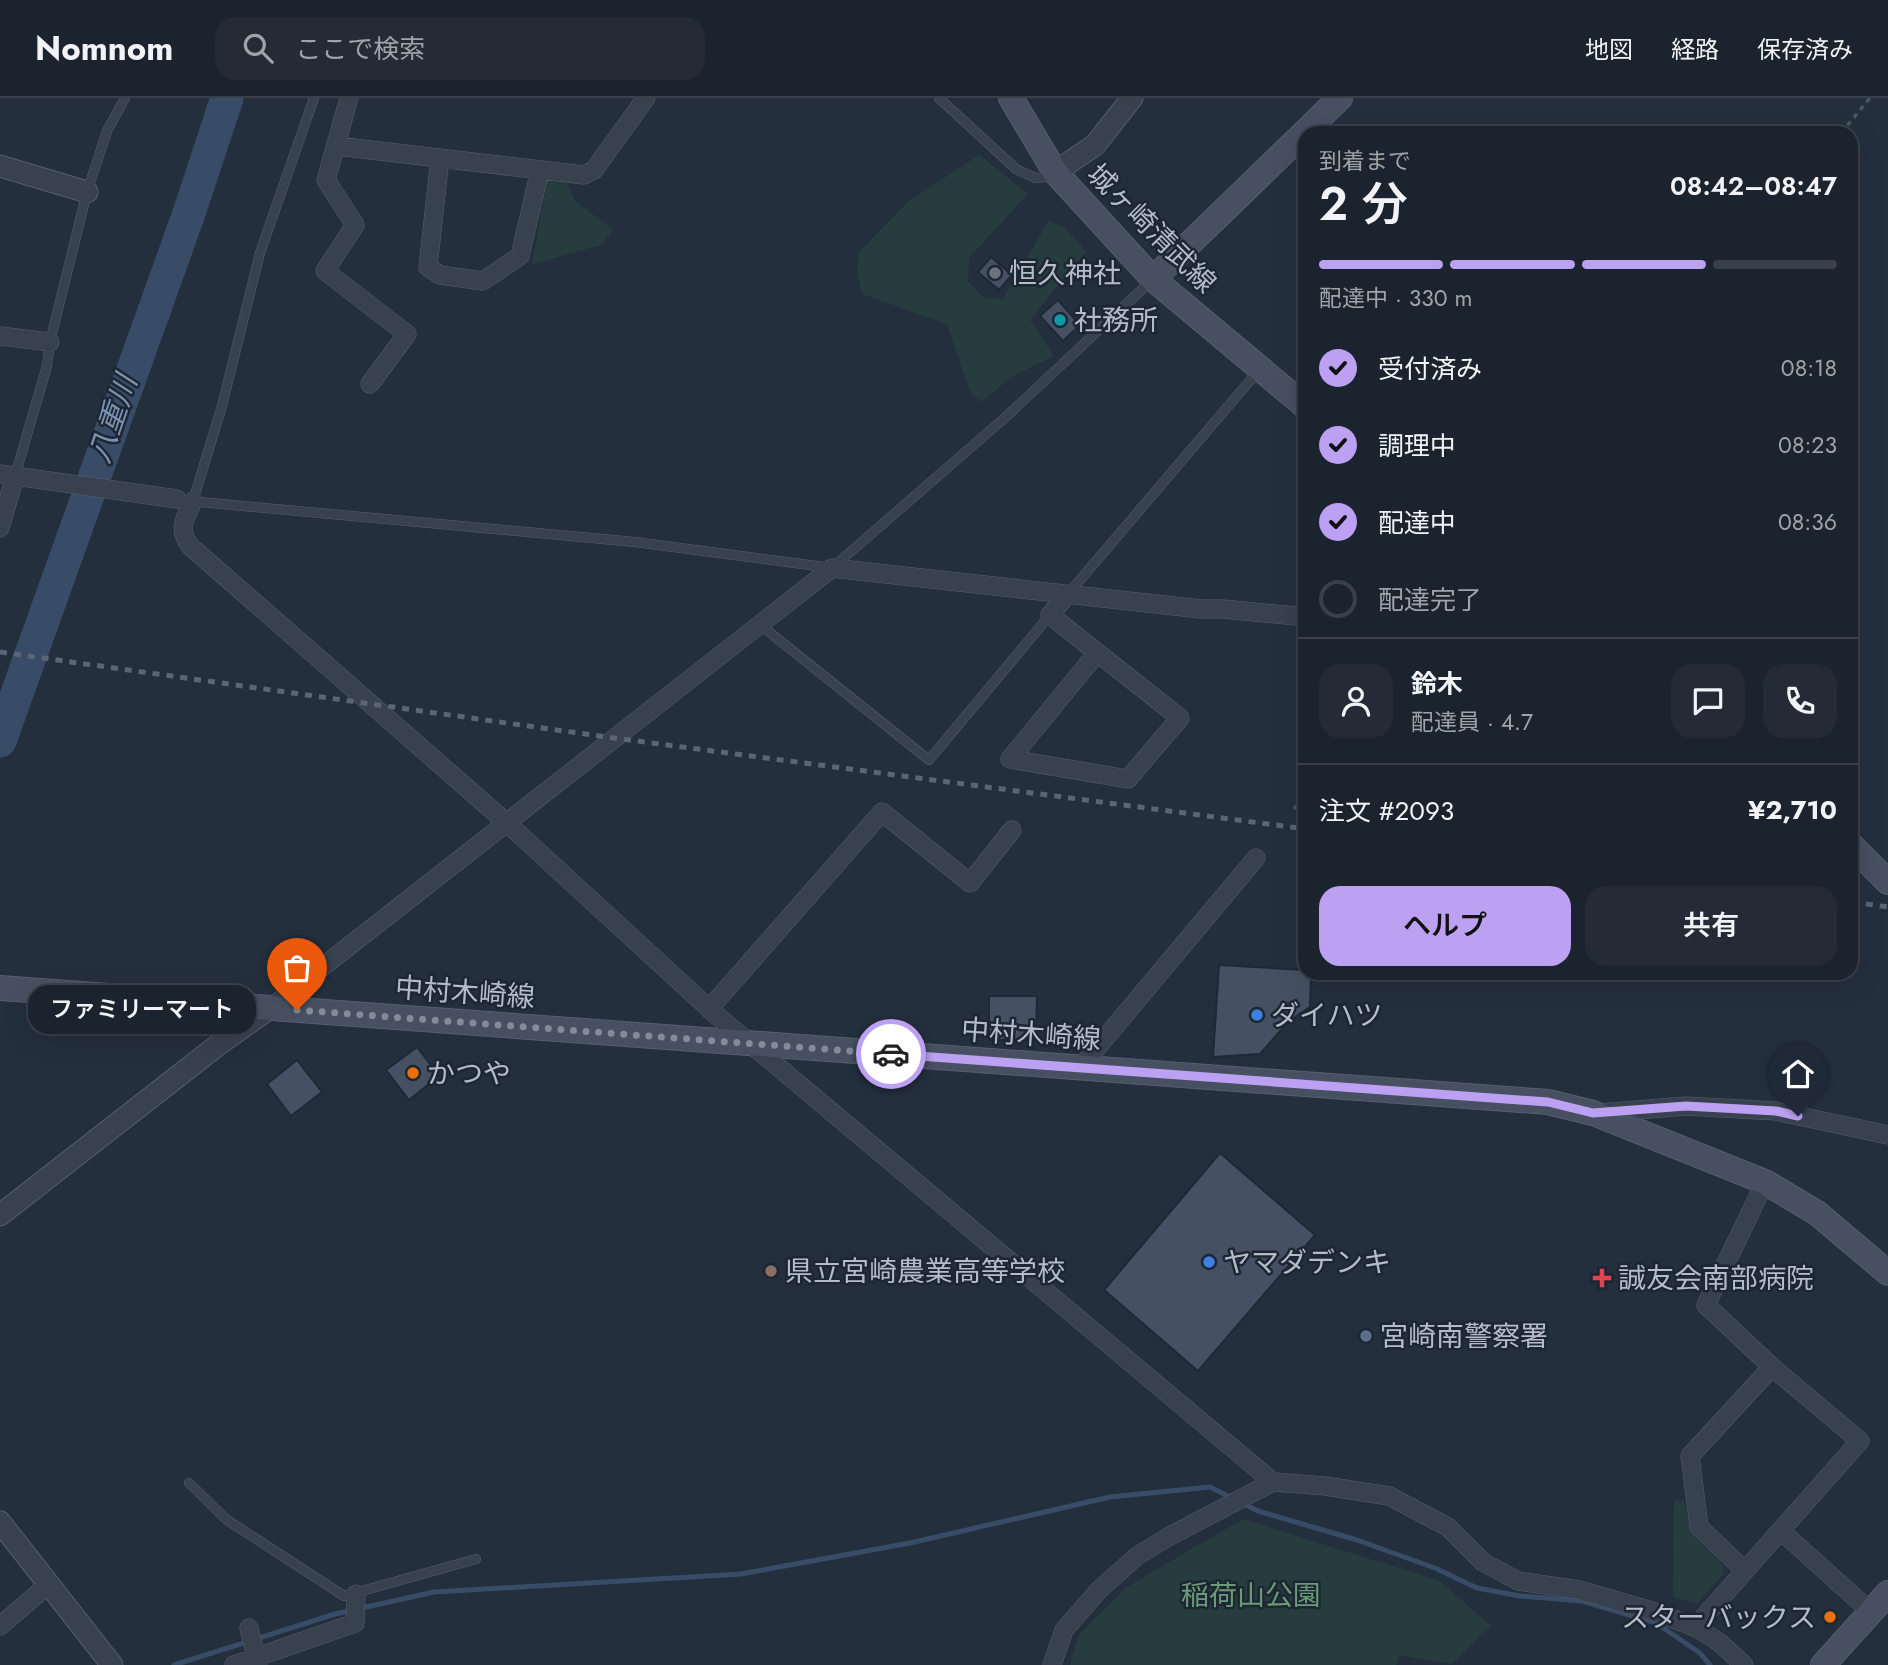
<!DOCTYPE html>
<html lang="ja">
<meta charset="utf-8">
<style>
body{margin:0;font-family:Jost,"Noto Sans JP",sans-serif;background:#242b36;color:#f1f3f6;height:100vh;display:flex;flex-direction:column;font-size:26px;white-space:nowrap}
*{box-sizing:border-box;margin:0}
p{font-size:23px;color:#a0a4aa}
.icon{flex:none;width:38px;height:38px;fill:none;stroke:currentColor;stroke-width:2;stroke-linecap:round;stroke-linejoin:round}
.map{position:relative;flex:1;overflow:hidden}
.drawer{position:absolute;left:1298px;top:28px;width:560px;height:854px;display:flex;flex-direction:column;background:#1b232e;border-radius:21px;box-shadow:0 7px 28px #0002,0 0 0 2px #39404a}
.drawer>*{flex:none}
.pin{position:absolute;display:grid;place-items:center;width:60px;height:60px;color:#fff;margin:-72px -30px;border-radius:50% 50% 50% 0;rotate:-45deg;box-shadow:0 0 7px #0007}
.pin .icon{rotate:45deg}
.courier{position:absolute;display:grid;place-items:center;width:70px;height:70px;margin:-35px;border:5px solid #bca0f2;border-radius:50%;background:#fff;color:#222;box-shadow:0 2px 9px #0007}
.bubble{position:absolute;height:49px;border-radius:21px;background:#1b232e;box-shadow:0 7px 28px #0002,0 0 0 2px #39404a;font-size:23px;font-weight:600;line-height:49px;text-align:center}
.summary em{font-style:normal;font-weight:600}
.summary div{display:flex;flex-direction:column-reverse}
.summary{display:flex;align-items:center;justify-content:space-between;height:119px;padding:0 21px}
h1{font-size:46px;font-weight:600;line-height:52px}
.bar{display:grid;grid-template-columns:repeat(4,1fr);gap:10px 7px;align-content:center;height:84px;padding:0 21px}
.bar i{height:9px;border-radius:5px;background:#39404a}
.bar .current{background:#bca0f2}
.bar p{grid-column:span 4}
.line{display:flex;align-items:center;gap:18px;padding:0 21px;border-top:2px solid #39404a}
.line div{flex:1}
.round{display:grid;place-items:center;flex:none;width:74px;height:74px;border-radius:21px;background:#242b36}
ol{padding:0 21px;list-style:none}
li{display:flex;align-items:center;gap:21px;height:77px}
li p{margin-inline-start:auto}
li .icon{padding:7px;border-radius:50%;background:#bca0f2;color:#111;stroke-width:4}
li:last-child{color:#a0a4aa}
li i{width:38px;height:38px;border:4px solid #39404a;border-radius:50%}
.cta{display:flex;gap:14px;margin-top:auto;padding:14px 21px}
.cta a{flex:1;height:80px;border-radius:21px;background:#bca0f2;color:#111;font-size:28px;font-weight:600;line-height:80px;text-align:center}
.cta a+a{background:#242b36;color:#f1f3f6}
header{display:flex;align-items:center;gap:42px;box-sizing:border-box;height:98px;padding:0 35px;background:#1b232e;border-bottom:2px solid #39404a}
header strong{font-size:33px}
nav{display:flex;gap:38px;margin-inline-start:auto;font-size:24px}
.search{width:490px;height:63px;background:#242b36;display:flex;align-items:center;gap:18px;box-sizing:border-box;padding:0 24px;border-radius:21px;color:#a0a4aa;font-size:26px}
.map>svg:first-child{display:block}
.green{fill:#263c3f}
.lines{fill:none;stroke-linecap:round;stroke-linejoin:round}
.stream{stroke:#394c67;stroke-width:5}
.river{stroke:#394c67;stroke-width:33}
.building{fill:#455162;stroke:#1f2835;stroke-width:2}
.service-casing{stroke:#565f6c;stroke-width:10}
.minor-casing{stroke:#565f6c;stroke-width:19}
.tertiary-casing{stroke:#565f6c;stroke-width:23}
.secondary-casing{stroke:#565f6c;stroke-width:26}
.path{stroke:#44595c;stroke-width:3.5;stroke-dasharray:5 5;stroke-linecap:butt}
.service{stroke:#38414e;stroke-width:9}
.minor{stroke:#38414e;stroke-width:18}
.tertiary{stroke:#38414e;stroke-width:21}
.secondary{stroke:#465061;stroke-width:24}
.rail{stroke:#5a6575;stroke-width:5;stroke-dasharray:7 7;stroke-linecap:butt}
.done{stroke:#828b98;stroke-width:7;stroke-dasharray:0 12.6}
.route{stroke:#bca0f2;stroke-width:9}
.worship-dot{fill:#6b7280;stroke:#1d2633;stroke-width:2.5}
.culture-dot{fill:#0f9aa8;stroke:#1d2633;stroke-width:2.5}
.shop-dot{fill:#3f7fe0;stroke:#1d2633;stroke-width:2.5}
.food-dot{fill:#e8710a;stroke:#1d2633;stroke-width:2.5}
.education-dot{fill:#8d6e63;stroke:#1d2633;stroke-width:2.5}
.health-dot{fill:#e0444e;stroke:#1d2633;stroke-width:2.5}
.service-dot{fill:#5c6f8a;stroke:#1d2633;stroke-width:2.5}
.labels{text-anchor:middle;stroke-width:5;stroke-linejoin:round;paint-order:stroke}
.street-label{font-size:28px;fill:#b4bcc9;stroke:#1d2633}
.poi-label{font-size:28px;fill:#b4bcc9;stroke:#1d2633;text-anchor:start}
.park-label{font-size:28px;fill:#6b9a76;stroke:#1d2633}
.water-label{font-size:30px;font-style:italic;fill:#7c92b1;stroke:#1d2633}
</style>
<header>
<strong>Nomnom</strong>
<div class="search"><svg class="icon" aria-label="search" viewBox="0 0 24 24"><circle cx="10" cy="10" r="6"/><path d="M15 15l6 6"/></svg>ここで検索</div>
<nav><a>地図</a><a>経路</a><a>保存済み</a></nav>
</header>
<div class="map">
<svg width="1888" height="1567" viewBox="0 0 1888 1567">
<rect width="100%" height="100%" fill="#242f3e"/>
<path class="green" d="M 979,57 L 1028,96 L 969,160 L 968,183 L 984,200 L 1003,201 L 1049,122 L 1063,129 L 1086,153 L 1030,222 L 1054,258 L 1013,278 L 981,304 L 970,294 L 947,226 L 862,196 L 857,175 L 859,154 L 909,103 Z
M 547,83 L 567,85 L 575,103 L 613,131 L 602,147 L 532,166 Z
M 1674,1402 L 1684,1403 L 1691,1435 L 1724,1468 L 1724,1475 L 1697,1506 L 1673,1499 Z
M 1243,1421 L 1440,1483 L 1491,1528 L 1452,1566 L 1399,1557 L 1396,1567 L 1070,1567 L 1079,1537 L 1125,1490 Z"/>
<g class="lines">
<path class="stream" d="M 1244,1406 L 1258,1413 L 1357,1442 L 1435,1470 L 1477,1490 L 1520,1498 L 1582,1503 L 1656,1525 L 1700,1555 L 1710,1567
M 174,1567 L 335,1516 L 434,1494 L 741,1476 L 910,1445 L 1110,1399 L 1210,1389 L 1232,1400"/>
<path class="river" d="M 0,643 L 188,118 L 227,0"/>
</g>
<path class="building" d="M 991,159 L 1012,177 L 999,192 L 978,174 Z
M 1058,202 L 1080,227 L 1063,243 L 1040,218 Z
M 1219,867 L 1306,872 L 1306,875 L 1311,875 L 1310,909 L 1288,924 L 1260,956 L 1213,959 Z
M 989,898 L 1037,898 L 1036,942 L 989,942 Z
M 417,949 L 439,978 L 409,1002 L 386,972 Z
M 297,962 L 322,994 L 291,1018 L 267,986 Z
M 1220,1055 L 1315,1137 L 1198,1273 L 1104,1192 Z"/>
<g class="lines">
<defs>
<path id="service" d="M 939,0 L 1016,71 L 1035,80 L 1046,79 L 1054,75
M 15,378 L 47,268 L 50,244 L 87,94 L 107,33 L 125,0
M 189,403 L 635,444 L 832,470 L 1008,317 L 1153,181
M 193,403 L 222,308 L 260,155 L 314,0
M 1068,496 L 1259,272
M 759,526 L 929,662 L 1050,517
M 189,1385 L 227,1422 L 344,1498 L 476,1461"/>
<path id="minor" d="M 349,0 L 326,82 L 355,127 L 325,173 L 407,236 L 370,286
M 337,48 L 584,77 L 594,72 L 646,0
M 440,60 L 428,169 L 440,177 L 483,183 L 520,158 L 540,72
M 0,238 L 50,244
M 0,376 L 177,401
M 193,403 C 185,422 177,429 190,448 L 507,725 L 715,916 L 1273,1384
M 0,430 L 15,378
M 1067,497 L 1050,517 L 1180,620 L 1128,681 L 1010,661 L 1097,555
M 270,910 L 832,470 L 1201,511 L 1223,511 L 1306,519
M 709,911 L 882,714 L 970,785 L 1012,732
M 1080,970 L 1256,760
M 1600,1015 L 1686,1008 L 1776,1013 L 1888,1037
M 1781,1433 L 1871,1514
M 1745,1473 L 1699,1429 L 1690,1358 L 1772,1269
M 0,1528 L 49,1486
M 1695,1529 L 1860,1343 L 1772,1269 L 1706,1207 L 1765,1084
M 249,1530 L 258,1567
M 234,1567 L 355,1525 L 356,1496
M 1052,1567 L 1064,1532 L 1099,1492 L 1137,1458 L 1168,1439 L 1273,1384 L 1325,1388 L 1389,1398 L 1448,1429 L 1483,1464 L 1518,1483 L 1579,1492 L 1655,1514 L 1695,1529 L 1719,1544 L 1744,1567"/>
<path id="tertiary" d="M 0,68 L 87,94
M 1055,74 L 1095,47 L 1132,0
M 0,1117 L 218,947 L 270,910
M 0,1424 L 112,1567"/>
<path id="secondary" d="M 1011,0 L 1055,74 L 1153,181 L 1306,309
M 1153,181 L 1340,0
M 1852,748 L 1888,784
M 0,890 L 1548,1004 L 1593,1015 L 1765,1084 L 1817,1115 L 1888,1175
M 1823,1567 L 1888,1495"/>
</defs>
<use href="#service" class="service-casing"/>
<use href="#minor" class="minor-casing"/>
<use href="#tertiary" class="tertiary-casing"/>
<use href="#secondary" class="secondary-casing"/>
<path class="path" d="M 1841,35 L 1870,0
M 1294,711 L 1306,698"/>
<use href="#service" class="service"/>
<use href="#minor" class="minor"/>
<use href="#tertiary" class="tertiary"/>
<use href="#secondary" class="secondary"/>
<path class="rail" d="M 0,554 L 614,640 L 1306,731
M 1852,804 L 1888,809"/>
</g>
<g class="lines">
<path class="done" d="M 297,912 L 891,956"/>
<path class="route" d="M 891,956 L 1548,1004 L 1593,1015 L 1686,1008 L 1776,1013 L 1798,1018"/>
</g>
<circle class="worship-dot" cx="995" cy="175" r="7"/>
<circle class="culture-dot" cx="1060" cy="222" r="7"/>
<g class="shop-dot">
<circle cx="1257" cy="917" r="7"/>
<circle cx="1209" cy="1164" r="7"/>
</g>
<g class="food-dot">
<circle cx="413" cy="975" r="7"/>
<circle cx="1830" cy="1519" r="7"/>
</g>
<circle class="education-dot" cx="771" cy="1173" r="7"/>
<path class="health-dot" d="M1598.5 1169.5h7v7h7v7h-7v7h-7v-7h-7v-7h7z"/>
<circle class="service-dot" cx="1366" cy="1238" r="7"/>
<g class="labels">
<g class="street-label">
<text transform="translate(1152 130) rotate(45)" y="10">城ヶ崎清武線</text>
<text transform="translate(465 894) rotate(4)" y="10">中村木崎線</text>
<text transform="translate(1031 936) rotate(4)" y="10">中村木崎線</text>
</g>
<g class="poi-label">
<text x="1009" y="185">恒久神社</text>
<text x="1074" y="232">社務所</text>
<text x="1271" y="927">ダイハツ</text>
<text x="427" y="985">かつや</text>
<text x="1223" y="1174">ヤマダデンキ</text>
<text x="785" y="1183">県立宮崎農業高等学校</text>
<text x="1618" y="1190">誠友会南部病院</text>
<text x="1380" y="1248">宮崎南警察署</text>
<text x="1816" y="1529" text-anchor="end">スターバックス</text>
</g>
<g class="park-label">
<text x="1251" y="1507">稲荷山公園</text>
</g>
<g class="water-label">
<text transform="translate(113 321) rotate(-71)" y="10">八重川</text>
</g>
</g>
</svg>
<div class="pin" style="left:297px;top:912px;background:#ea580c"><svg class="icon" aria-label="bag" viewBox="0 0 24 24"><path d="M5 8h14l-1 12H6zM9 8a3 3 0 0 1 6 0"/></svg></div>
<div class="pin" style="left:1798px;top:1018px;background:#1f2937"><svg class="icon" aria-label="home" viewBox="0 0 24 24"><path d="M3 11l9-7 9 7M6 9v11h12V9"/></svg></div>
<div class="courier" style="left:891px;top:956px"><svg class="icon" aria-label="car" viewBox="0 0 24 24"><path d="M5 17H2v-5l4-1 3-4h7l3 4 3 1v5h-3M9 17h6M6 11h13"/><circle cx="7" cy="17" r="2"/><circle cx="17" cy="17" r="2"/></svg></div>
<div class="bubble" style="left:28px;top:887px;width:228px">ファミリーマート</div>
<section class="drawer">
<div class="summary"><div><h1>2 分</h1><p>到着まで</p></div><em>08:42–08:47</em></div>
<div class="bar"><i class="current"></i><i class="current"></i><i class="current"></i><i></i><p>配達中 · 330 m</p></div>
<ol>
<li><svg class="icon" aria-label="check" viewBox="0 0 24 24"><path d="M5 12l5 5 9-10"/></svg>受付済み<p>08:18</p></li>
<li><svg class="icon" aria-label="check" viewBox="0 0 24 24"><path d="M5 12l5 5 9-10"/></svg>調理中<p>08:23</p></li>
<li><svg class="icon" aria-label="check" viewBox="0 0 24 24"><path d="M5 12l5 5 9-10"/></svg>配達中<p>08:36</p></li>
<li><i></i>配達完了</li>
</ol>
<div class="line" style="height:126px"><a class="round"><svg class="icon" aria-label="person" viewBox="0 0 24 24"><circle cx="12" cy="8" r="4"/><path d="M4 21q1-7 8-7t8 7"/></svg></a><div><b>鈴木</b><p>配達員 · 4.7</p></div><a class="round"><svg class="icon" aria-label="chat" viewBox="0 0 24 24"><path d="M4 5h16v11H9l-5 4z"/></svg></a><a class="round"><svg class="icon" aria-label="phone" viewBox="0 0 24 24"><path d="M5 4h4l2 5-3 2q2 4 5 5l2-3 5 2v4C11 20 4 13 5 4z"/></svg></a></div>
<div class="line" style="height:91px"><div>注文 #2093</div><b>¥2,710</b></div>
<div class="cta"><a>ヘルプ</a><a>共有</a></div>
</section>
</div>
